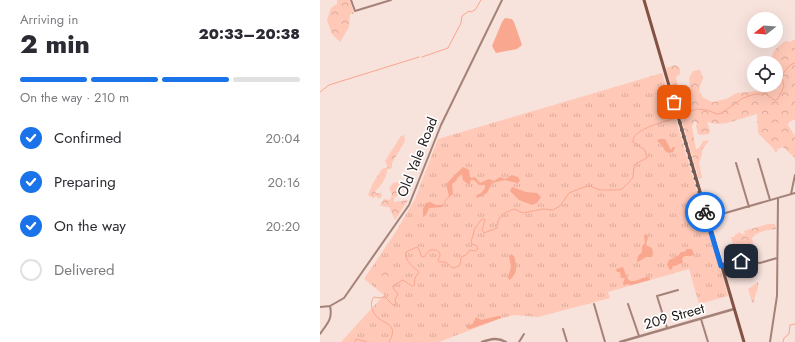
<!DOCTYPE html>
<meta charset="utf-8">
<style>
body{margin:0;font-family:Jost,sans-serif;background:#f7f7f7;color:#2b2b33;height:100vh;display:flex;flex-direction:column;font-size:15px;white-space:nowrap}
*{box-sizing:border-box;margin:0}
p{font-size:13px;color:#7c7c81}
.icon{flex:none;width:22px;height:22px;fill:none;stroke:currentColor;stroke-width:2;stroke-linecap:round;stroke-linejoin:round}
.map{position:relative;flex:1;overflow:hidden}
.drawer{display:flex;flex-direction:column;background:#fff;width:320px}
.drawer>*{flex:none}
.needle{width:26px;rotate:253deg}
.fabs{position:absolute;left:427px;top:12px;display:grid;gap:8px}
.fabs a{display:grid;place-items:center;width:36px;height:36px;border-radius:50%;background:#fff;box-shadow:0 4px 16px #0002;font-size:20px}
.pin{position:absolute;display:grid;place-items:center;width:34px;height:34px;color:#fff;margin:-17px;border-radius:8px;box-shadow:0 2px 6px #0006}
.courier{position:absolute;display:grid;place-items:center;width:40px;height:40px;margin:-20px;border:3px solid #1a73e8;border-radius:50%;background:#fff;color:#222;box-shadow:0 1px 5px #0007}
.overview em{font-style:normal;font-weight:800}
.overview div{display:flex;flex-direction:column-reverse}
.overview{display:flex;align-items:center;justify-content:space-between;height:68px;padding:0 20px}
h1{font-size:26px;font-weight:800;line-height:30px}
.bar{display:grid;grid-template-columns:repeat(4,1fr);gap:6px 4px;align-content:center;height:48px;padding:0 20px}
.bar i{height:5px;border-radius:3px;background:#e1e1e2}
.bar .selected{background:#1a73e8}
.bar p{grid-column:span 4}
ol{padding:0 20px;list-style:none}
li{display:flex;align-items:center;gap:12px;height:44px}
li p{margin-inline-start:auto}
li .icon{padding:4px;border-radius:50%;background:#1a73e8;color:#fff;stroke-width:4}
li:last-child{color:#7c7c81}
li i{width:22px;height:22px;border:2px solid #e1e1e2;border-radius:50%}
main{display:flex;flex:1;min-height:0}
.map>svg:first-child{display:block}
.grass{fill:url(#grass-tufts)}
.forest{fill:url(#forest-crowns)}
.water{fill:#f9a78e}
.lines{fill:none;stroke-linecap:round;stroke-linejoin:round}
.stream{stroke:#f9a78e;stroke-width:1}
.minor{stroke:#a58277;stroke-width:2}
.tertiary{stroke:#a58277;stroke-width:2.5}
.secondary{stroke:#835243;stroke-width:3}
.done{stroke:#6a5e5b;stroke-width:4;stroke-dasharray:0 7.2}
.route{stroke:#1a73e8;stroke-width:5}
.labels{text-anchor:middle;stroke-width:3.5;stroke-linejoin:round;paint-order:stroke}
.street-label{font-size:14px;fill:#1e1715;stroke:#fff}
</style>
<main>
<section class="drawer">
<div class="overview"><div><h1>2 min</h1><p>Arriving in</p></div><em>20:33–20:38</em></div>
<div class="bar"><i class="selected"></i><i class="selected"></i><i class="selected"></i><i></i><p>On the way · 210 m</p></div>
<ol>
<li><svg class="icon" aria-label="check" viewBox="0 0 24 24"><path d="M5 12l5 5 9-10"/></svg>Confirmed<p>20:04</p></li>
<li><svg class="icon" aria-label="check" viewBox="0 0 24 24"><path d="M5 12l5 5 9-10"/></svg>Preparing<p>20:16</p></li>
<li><svg class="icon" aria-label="check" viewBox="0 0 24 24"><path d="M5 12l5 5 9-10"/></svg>On the way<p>20:20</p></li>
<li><i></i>Delivered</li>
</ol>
</section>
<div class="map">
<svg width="475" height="342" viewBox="0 0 475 342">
<defs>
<pattern id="grass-tufts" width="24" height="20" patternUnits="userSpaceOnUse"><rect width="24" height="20" fill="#ffc8b7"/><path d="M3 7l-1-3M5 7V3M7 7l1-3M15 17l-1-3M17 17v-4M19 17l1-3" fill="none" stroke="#daab9c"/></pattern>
<pattern id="forest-crowns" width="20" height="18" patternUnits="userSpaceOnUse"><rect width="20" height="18" fill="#ffc8b7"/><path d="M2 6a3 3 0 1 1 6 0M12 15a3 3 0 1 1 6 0" fill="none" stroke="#daab9c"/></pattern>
</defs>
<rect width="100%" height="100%" fill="#f7e2dc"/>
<path class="grass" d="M 342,73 L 408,296 L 379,304 L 369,269 L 288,292 L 290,298 L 218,317 L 194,315 L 179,319 L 119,342 L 21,342 L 64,295 L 44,279 L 77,230 L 95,199 L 118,139 Z"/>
<path class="forest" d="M 17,0 L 30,0 L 34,14 L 30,14 L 29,27 L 20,42 L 12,34 L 7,20 L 11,8 L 17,4 Z
M 475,39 L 475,119 L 469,122 L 468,125 L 475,136 L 475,158 L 463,147 L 458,149 L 456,153 L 453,148 L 438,133 L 437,114 L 407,123 L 398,124 L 387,122 L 390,131 L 389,134 L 382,135 L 378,134 L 376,126 L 377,123 L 374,121 L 372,127 L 376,149 L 379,148 L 383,141 L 389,140 C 388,143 385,145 383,148 C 381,153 382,158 379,162 L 382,178 L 379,179 L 346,68 L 355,65 L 360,68 L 360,74 L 356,77 L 358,86 L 363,90 L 370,87 L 369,78 L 373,71 L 380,70 L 383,78 L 379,90 L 382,97 L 392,102 L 406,99 L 417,93 L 457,89 L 456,63 L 451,63 C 452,49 455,50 465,41 L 470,42 Z
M 84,135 L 85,141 L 72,163 L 72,168 L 67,170 C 67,177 61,187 55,191 L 56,193 L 61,193 L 62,196 L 59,199 L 56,196 L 53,198 L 48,195 L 53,183 L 62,169 L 68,167 L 65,161 L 81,136 Z
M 78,182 L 82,186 C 81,192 79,195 74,198 L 74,202 L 88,200 L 75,220 L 69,207 L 60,206 L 64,199 L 70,200 L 72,194 L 69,188 L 73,183 Z
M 448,224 L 455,224 L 456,229 C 448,230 437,231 432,238 L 433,243 L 427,248 L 426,250 L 424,251 L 421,249 L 415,251 L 411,237 L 414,237 L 415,235 L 420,232 L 421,234 L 425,234 L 424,231 Z
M 64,264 L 68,266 L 69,278 L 61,286 L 58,281 L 55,272 L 61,265 Z
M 438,282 C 439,292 434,294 434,303 L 432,302 L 428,289 Z"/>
<path class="water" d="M 185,18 L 192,19 L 194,22 L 202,45 L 197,49 L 176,53 L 172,46 L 182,22 Z
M 339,139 L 345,139 L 351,150 L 353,147 L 355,147 L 353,152 L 349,153 L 345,151 L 342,145 L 337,141 Z
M 143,167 L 149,170 L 150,177 L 152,178 L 155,177 L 160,183 L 169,179 L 174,181 L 180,177 L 185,179 L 192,175 L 198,177 L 200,181 L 197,183 L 185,180 L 172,183 L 167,193 L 157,198 L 156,196 L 161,193 L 165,188 L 165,185 L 159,185 L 154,180 L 151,180 L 149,185 L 143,180 L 142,175 L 139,175 L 136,181 L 132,184 L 133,194 L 126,200 L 122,207 L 109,208 L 106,215 L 103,217 L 103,209 L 106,203 L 110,202 L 116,205 L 123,205 L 125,200 L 129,196 L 126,184 Z
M 192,187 L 206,192 L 217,193 L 221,197 L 217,203 L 212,205 L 199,200 L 190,191 Z
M 327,234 L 328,237 L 326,245 L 332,248 L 333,254 L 332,257 L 326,257 L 318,262 L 317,261 L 318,256 L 322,252 L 322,246 L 325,243 L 324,235 Z
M 367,249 L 372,249 L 374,255 L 371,256 C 367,257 365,254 362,259 L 363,263 L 359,264 L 355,266 L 353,266 L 352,269 L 350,270 L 347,265 L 349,260 L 359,255 L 361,252 L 364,252 Z
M 191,254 L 194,256 C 197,265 198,274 189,280 L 188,278 L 191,267 L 189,256 Z
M 303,267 L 307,278 L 310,281 C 318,282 323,276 329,277 L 330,280 L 311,285 L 306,284 L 304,286 L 303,283 L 305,278 L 301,278 L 300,272 L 297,272 L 296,269 Z
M 178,316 L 181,316 L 181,318 L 150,329 L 147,328 L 147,325 L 152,325 L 156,317 L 161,320 Z"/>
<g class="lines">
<path class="stream" d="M 102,57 L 128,48 L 141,23 L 142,16 L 149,11 L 151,12 L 155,10 L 161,0
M 0,92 L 9,85 L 99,57
M 361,116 L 369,112 L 377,109 L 387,110 L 397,114 L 402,113 L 423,98 L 435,94 L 446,94 L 454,100 L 457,100 L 464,87 L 462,77 L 464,72 L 470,65 L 475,63
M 35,342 L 36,339 L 47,342
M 69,342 C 79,324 66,325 57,317 C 52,312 49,303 54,297 L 59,298 L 65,297 L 73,305 L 76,305 L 75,299 L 78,294 L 73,288 L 73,286 L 83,280 L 92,286 L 94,286 L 95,278 L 99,272 C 93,266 84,261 86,252 L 97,247 L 99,249 L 101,256 L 104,257 L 110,250 L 117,250 L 120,253 L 120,256 L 118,260 L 119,262 L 126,262 L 131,267 L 135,268 L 140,265 L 141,257 L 146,255 L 150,250 L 155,251 L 158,249 L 157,246 L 152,244 L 151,242 L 155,228 L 162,219 L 164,219 L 165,220 L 162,230 L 164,233 L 177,228 C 177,216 184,213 194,209 L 203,213 L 223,209 L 233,210 L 240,206 L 249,193 L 264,187 L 270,186 L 280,190 L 297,190 L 302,189 L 310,181 L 313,177 L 314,166 L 317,163 L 327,158 L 325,150 L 313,142 C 311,130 343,122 353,119
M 463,342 L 464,338 L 469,334 L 470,325 L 475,324"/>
<path class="minor" d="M 31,0 L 35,11 L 71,0
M 438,159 L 450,200
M 416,163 L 429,207
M 471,194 L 475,175
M 388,218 L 475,193
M 402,266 L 420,261 L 440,263 L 457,258
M 274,304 L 285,342
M 308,304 L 319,336
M 0,307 L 10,306 L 24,298 L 89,205 L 121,125 L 182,0
M 381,319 L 388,342
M 347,328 L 337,296 L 358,290
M 243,329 L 247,342
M 0,334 C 7,324 13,319 10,306
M 199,342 L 204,334
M 450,342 L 457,296 L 458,198"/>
<path class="tertiary" d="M 162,342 C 171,339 177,337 186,342
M 300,342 L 414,309"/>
<path class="secondary" d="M 324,0 L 424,342"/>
</g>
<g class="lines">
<path class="done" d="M 354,102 L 385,212"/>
<path class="route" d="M 385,212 L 401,266 L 421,261"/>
</g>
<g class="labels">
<g class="street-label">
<text transform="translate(97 157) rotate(-68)" y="5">Old Yale Road</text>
<text transform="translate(354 316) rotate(-16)" y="5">209 Street</text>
</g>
</g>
</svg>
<div class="fabs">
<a><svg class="needle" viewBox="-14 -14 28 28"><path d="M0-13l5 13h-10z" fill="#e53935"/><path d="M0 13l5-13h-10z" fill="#7c7c81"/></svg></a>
<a><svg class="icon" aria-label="locate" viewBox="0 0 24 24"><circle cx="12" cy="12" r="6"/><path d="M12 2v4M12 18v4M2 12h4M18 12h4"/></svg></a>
</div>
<div class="pin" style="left:354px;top:102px;background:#ea580c"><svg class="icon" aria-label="bag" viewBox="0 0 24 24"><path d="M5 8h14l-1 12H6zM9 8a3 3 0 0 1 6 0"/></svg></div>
<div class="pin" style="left:421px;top:261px;background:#1f2937"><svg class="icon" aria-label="home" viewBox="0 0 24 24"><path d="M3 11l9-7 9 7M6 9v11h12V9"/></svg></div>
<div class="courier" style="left:385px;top:212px"><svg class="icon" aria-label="bike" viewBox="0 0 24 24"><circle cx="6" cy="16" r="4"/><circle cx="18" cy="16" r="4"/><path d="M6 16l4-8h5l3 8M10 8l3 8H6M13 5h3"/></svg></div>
</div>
</main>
